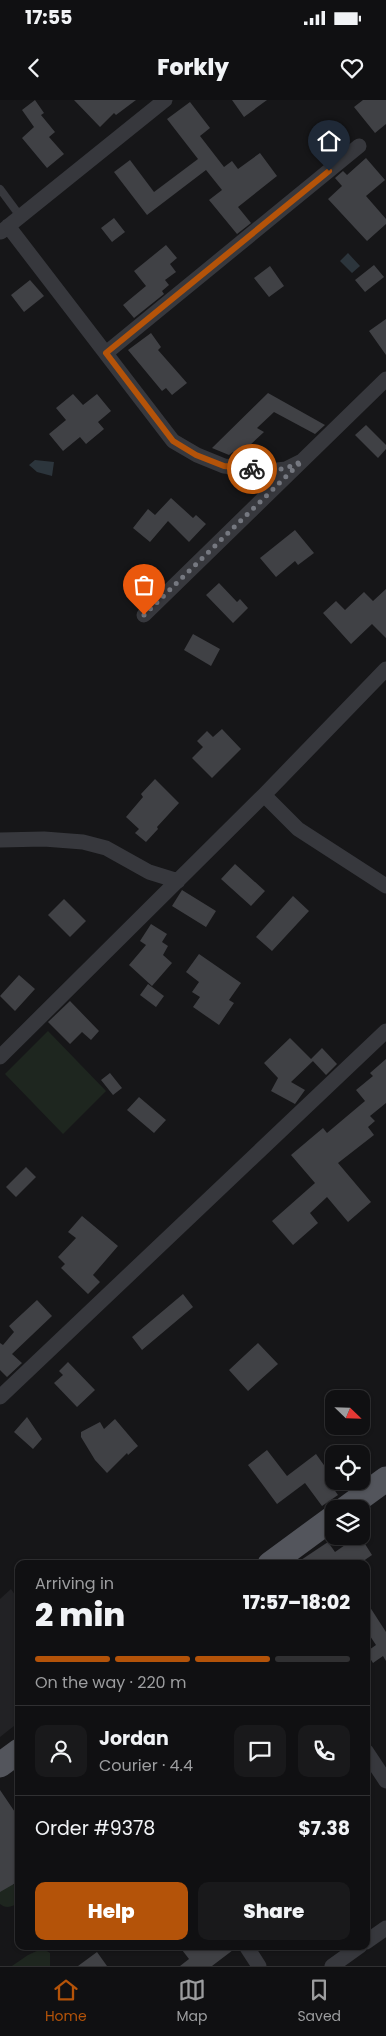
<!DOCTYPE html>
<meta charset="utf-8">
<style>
body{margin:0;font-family:Poppins,sans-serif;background:#19191b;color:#f1f3f6;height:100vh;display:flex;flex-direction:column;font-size:19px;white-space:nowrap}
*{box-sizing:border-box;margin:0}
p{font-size:16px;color:#9c9d9f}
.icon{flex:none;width:28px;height:28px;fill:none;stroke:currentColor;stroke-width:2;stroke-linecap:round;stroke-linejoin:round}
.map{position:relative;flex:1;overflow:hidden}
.panel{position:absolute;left:15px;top:1460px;width:355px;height:390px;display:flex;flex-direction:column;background:#101012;border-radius:10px;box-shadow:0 1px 4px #0004,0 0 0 1px #303032}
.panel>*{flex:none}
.needle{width:32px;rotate:113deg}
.fabs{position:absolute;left:325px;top:1290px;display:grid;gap:10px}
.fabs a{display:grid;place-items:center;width:45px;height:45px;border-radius:10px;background:#101012;box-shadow:0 1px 4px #0004,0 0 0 1px #303032;font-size:25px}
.pin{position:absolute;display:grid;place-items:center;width:42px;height:42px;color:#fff;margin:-51px -21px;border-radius:50% 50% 50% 0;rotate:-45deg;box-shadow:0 0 5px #0007}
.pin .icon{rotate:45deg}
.courier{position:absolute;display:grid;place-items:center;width:50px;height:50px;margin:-25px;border:4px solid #b45309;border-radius:50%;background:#fff;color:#222;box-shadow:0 1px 6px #0007}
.summary em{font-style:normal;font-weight:800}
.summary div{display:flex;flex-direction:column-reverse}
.summary{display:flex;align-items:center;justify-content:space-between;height:85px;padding:0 20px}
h1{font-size:32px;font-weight:800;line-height:38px}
.bar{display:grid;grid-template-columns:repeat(4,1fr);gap:8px 5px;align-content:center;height:60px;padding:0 20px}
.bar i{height:6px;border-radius:4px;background:#303032}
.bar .on{background:#b45309}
.bar p{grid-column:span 4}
.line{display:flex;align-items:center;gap:12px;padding:0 20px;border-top:1px solid #303032}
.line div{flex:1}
.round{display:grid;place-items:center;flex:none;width:52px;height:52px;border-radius:10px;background:#19191b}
.primary-button{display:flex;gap:10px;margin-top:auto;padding:10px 20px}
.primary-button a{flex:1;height:58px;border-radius:10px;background:#b45309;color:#fff;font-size:20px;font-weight:800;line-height:58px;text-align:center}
.primary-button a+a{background:#19191b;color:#f1f3f6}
.status{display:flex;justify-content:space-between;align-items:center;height:35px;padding:0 25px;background:#101012;direction:ltr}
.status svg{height:14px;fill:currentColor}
header{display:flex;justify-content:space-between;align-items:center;height:65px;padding:0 20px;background:#101012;font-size:22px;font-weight:800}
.tab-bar{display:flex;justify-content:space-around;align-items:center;height:70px;border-top:1px solid #303032;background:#101012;font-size:14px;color:#9c9d9f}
.tab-bar a{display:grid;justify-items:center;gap:2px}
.tab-bar .on{color:#b45309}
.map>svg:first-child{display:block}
.built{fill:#222225}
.green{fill:#1e261f}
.water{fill:#2c353c}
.building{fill:#404145}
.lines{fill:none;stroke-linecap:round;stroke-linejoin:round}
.lane{stroke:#37383d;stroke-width:8}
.street{stroke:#37383d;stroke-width:15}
.primary{stroke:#53555c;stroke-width:25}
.done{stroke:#757880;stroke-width:5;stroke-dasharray:0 9}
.route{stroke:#b45309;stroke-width:6}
</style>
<div class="status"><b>17:55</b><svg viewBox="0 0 49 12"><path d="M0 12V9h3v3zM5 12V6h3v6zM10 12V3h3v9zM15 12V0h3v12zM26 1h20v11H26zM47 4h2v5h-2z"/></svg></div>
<header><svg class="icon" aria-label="back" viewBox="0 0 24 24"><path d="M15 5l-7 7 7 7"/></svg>Forkly<svg class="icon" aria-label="heart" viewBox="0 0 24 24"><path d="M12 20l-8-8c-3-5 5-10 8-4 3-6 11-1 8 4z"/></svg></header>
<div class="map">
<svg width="386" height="1866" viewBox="0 0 386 1866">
<rect width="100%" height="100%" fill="#161618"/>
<path class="built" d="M 11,1489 L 19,1501 L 19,1622 L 0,1637 L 0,1499 Z"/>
<path class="green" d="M 48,931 L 106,991 L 63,1034 L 5,974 Z
M 9,1780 C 16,1786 19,1793 19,1802 C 13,1807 6,1809 0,1804 L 0,1784 Z
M 39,1850 L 45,1850 L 50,1853 L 50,1866 L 12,1866 L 28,1855 Z"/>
<path class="water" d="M 348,153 L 360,166 L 352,173 L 340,161 Z
M 35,360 L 54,362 L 52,376 L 37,372 L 29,365 Z"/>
<path class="building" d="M 35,0 L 44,13 L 41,15 L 55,32 L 49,37 L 64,54 L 47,68 L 22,38 L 34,27 L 22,10 Z
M 74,0 L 136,0 L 116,15 L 114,13 L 100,27 Z
M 232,0 L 267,0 L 244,17 Z
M 363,0 L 386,0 L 386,24 L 375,33 L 354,7 Z
M 190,2 L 210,28 L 200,36 L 224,67 L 232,61 L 238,69 L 260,53 L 277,76 L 238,107 L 251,123 L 237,134 L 209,100 L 222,90 L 206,70 L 147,115 L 114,72 L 130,60 L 154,92 L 198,59 L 167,19 Z
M 366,58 L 385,80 L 366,96 L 386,119 L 386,124 L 367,141 L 328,99 L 342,86 L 335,78 L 343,71 L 347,75 Z
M 114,118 L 125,132 L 112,142 L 101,128 Z
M 166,145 L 177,158 L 170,164 L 176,172 L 165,180 L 169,185 L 162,191 L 164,194 L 134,218 L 123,205 L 146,186 L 134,171 Z
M 374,165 L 384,177 L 365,192 L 355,180 Z
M 270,166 L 284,186 L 269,197 L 254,178 Z
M 30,180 L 44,196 L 24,212 L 11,195 Z
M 386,219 L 386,255 L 369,231 Z
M 151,233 L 161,247 L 158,250 L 187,283 L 172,295 L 166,288 L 162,291 L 128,250 Z
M 268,293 L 325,325 L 315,334 L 274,312 L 257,328 L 264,332 L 237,357 L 233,352 L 229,355 L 212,348 Z
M 73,294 L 83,305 L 97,294 L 111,311 L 98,322 L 104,329 L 86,344 L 80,337 L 63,351 L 49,334 L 66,320 L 56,308 Z
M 366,325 L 386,345 L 386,349 L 378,358 L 355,335 Z
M 171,398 L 193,418 L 196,415 L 206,424 L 189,442 L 168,421 L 150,442 L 133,428 L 148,409 L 155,415 Z
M 295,430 L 314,453 L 298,465 L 295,461 L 276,477 L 260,458 Z
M 219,483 L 237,502 L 240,499 L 248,508 L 233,523 L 206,495 Z
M 386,489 L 386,538 L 372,524 L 351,544 L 323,513 L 336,501 L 345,510 L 364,492 L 373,501 Z
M 193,534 L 220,549 L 211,566 L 184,550 Z
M 222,629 L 241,649 L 212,678 L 192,658 L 203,647 L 197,641 L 207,631 L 213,637 Z
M 155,679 L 179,703 L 157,727 L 158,729 L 146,742 L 135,733 L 139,729 L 126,717 L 143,697 L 141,694 Z
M 235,764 L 265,791 L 251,806 L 221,779 Z
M 182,790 L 216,811 L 206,827 L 172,806 Z
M 293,796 L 309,811 L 272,851 L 256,837 Z
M 64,799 L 86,821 L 70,837 L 48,815 Z
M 151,824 L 167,834 L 162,842 L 168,846 L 163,855 L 172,863 L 152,886 L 129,865 L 146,845 L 140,841 Z
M 199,854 L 241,883 L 229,900 L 234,903 L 219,925 L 193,907 L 200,897 L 192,892 L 199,882 L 186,872 Z
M 19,875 L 35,889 L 15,911 L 0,896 Z
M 148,884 L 164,896 L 156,907 L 140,895 Z
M 70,901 L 99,931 L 91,940 L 82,932 L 70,944 L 48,922 Z
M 290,938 L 313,961 L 291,982 L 305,990 L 295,1004 L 271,991 L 278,978 L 264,963 Z
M 322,948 L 337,964 L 326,975 L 311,959 Z
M 386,959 L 386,1003 L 370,1016 L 375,1021 L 368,1027 L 374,1035 L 338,1063 L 371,1102 L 348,1122 L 327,1097 L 310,1113 L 318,1123 L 293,1145 L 272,1121 L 315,1083 L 291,1055 L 323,1028 L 327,1033 L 365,1001 L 356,990 L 373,976 L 370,973 Z
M 110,973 L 122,988 L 113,995 L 101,980 Z
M 139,997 L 166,1020 L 154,1033 L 127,1010 Z
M 26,1067 L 36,1077 L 16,1097 L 6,1087 Z
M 82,1116 L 118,1146 L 93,1175 L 100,1182 L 88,1194 L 61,1168 L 65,1164 L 58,1157 L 76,1138 L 68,1132 Z
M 183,1194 L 193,1207 L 142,1250 L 132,1237 Z
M 37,1200 L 52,1216 L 12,1254 L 22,1263 L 7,1277 L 0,1270 L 0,1243 L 3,1245 L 14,1232 L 9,1226 Z
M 258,1243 L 278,1264 L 248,1291 L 229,1270 Z
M 68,1262 L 95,1290 L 77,1307 L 54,1283 L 63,1275 L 59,1271 Z
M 27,1317 L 42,1339 L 33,1349 L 14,1332 Z
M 115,1319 L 138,1346 L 128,1355 L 127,1353 L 107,1373 L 95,1360 L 81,1337 L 81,1332 L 100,1322 L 104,1329 Z
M 267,1350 L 287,1376 L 316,1354 L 331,1375 L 326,1378 L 338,1395 L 322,1406 L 305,1383 L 277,1404 L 248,1365 Z
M 358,1436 L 360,1436 L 372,1455 L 359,1464 L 295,1464 L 328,1442 L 335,1452 Z
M 366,1501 L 386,1532 L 386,1561 L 383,1556 L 373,1563 L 366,1552 L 376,1545 L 366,1530 Z
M 0,1690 L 19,1718 L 19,1781 L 0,1792 Z
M 179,1846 L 237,1846 L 237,1847 L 212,1866 L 180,1866 L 189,1859 Z
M 97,1852 L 107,1866 L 78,1866 Z"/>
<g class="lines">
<path class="lane" d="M 0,89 L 20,116"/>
<path class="street" d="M 8,126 L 173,341 L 197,355 L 224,366 L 268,371 L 286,369 L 302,361
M 1,132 L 165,0
M 106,253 L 359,46
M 144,515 L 386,279
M 264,695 L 298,729 L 386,786
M 0,740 L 44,739 L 83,742 L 106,748 L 149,772 L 178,781
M 0,957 L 264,695 L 386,569
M 0,1297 L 386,931
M 366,1651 L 386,1681
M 366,1842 L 386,1828
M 246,1846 L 259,1866
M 332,1866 L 360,1846"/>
<path class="primary" d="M 345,1409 L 386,1379
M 270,1464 L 334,1417
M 0,1665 L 19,1651"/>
</g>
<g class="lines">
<path class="done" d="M 144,515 L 302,361 C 283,371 273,371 252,369"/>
<path class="route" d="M 252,369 L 224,366 L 196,355 L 173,341 L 106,253 L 329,71"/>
</g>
</svg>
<div class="fabs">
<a><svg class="needle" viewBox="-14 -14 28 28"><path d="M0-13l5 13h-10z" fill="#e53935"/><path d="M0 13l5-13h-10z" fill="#9c9d9f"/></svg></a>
<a><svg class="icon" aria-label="locate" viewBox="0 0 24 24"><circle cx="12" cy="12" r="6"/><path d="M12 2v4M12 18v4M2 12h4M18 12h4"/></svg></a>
<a><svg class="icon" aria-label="layers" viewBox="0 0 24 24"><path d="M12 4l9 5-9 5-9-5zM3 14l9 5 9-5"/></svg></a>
</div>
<div class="pin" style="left:144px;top:515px;background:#ea580c"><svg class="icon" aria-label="bag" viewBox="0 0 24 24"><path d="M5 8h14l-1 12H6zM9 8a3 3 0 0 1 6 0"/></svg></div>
<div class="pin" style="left:329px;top:71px;background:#1f2937"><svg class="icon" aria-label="home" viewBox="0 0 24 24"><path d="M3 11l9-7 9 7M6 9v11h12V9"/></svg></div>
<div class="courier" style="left:252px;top:369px"><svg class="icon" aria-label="bike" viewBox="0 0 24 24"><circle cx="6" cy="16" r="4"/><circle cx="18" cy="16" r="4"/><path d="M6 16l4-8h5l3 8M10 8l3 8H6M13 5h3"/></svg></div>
<section class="panel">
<div class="summary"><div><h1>2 min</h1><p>Arriving in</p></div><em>17:57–18:02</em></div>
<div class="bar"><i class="on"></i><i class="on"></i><i class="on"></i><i></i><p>On the way · 220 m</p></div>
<div class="line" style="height:90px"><a class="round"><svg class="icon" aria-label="person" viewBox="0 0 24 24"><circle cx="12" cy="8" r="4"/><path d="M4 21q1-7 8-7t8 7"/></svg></a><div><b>Jordan</b><p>Courier · 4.4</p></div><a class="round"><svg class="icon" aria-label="chat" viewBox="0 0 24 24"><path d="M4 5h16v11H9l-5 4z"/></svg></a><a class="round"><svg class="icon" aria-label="phone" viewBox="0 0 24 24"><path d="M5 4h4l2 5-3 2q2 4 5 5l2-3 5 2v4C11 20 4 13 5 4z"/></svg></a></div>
<div class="line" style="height:65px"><div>Order #9378</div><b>$7.38</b></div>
<div class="primary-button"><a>Help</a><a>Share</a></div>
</section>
</div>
<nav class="tab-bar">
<a class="on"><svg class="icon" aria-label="home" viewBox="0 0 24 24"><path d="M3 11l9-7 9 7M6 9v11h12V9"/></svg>Home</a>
<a><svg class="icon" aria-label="map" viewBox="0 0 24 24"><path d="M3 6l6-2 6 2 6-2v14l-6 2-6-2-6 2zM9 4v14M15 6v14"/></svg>Map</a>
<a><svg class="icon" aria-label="saved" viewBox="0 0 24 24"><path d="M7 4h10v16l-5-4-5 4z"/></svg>Saved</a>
</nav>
